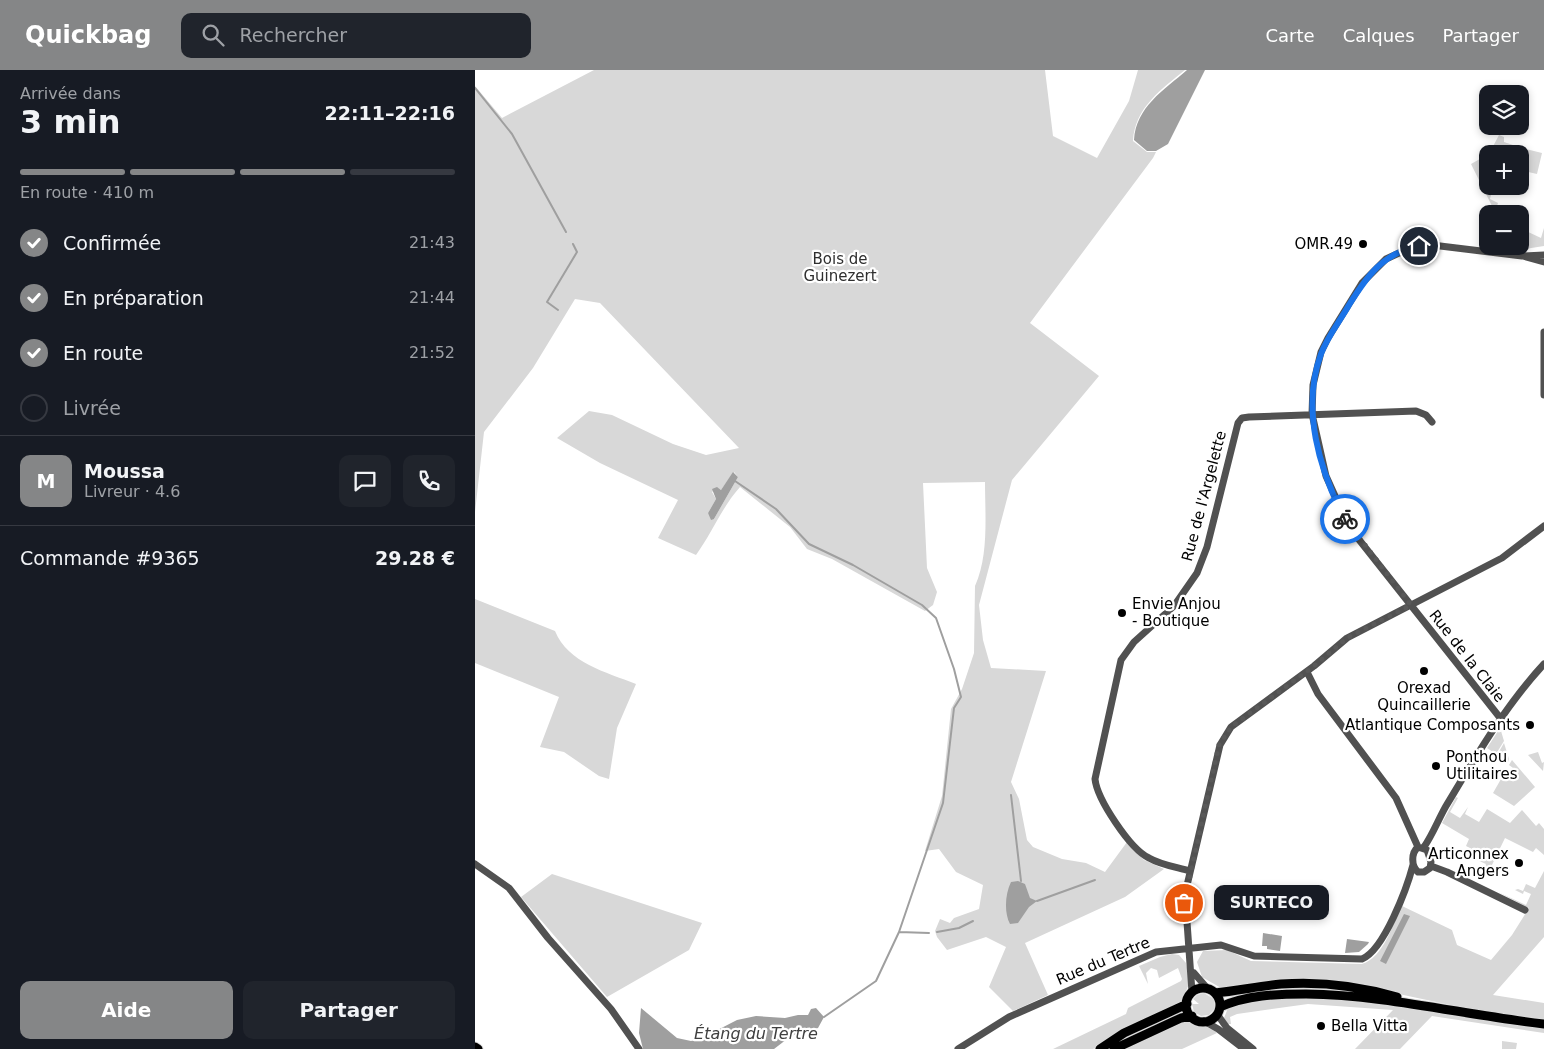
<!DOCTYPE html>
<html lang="fr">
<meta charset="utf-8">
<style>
body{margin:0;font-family:"DejaVu Sans",sans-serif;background:#20242c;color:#f1f3f6;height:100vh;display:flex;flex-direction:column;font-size:19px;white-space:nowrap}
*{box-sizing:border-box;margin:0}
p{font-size:16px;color:#9ea1a6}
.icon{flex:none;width:28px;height:28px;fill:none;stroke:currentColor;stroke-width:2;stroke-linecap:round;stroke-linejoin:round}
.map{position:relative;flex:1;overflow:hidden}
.details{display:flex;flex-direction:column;background:#171b24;width:475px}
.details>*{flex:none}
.fabs{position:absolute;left:1004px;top:15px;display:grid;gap:10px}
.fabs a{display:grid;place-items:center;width:50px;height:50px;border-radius:10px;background:#171b24;box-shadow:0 2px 8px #0003;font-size:25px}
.pin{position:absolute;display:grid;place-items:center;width:42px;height:42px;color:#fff;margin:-21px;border:2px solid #fff;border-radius:50%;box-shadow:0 1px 5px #0007}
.courier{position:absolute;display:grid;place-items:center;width:50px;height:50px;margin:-25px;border:4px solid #1a73e8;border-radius:50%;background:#fff;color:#222;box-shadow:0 1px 6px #0007}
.bubble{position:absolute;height:35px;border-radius:10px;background:#171b24;box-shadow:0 2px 8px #0003;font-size:16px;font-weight:700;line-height:35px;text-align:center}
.headline em{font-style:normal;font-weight:700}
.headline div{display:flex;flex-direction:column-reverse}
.headline{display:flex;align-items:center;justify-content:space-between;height:85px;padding:0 20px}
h1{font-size:32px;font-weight:700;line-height:38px}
.bar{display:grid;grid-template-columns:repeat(4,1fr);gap:8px 5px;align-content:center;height:60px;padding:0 20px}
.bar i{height:6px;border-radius:4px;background:#363941}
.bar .selected{background:#858687}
.bar p{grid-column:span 4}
.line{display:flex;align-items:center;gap:12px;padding:0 20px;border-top:1px solid #363941}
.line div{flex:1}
.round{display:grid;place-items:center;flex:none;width:52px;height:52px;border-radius:10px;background:#20242c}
ol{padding:0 20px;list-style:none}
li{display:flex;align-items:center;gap:15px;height:55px}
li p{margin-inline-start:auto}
li .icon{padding:5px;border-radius:50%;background:#858687;color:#fff;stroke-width:4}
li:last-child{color:#9ea1a6}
li i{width:28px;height:28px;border:2px solid #363941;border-radius:50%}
.button{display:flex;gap:10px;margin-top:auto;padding:10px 20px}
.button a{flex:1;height:58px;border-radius:10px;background:#858687;color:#fff;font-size:20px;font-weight:700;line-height:58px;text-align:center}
.button a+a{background:#20242c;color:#f1f3f6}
header{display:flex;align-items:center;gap:30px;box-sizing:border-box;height:70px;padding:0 25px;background:#858687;color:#fff}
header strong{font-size:24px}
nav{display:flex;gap:28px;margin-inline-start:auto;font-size:18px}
.search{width:350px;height:45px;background:#20242c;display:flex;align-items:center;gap:12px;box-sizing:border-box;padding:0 18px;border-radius:10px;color:#9ea1a6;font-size:19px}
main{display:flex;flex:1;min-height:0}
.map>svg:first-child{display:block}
.green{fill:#d8d8d8;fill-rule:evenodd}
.water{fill:#9f9f9f}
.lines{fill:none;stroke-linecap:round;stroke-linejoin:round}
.stream{stroke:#9f9f9f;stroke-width:2}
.major-casing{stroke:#dbdbdb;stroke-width:11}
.minor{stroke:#515151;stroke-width:7}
.major{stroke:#000;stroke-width:9}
.done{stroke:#595959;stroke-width:5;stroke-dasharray:0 9}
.route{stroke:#1a73e8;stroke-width:6}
.poi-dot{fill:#000;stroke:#fff;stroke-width:2}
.labels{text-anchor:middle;stroke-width:4.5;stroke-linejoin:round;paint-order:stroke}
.poi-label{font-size:15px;fill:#000;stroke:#fff;text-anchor:end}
.park-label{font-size:15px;fill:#2f2f2f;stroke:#fff}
.street-label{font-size:15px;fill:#000;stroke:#fff}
.water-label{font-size:16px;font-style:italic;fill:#404040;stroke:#fff}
</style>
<header>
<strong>Quickbag</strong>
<div class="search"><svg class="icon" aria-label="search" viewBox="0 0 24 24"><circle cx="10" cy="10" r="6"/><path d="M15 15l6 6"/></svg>Rechercher</div>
<nav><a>Carte</a><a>Calques</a><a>Partager</a></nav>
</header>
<main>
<section class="details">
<div class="headline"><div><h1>3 min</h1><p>Arrivée dans</p></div><em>22:11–22:16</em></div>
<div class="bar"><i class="selected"></i><i class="selected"></i><i class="selected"></i><i></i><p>En route · 410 m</p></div>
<ol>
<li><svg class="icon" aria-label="check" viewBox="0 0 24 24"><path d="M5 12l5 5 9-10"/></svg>Confirmée<p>21:43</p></li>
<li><svg class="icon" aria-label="check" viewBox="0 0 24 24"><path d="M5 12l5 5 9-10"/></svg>En préparation<p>21:44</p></li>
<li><svg class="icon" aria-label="check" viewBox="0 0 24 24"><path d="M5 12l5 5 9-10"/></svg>En route<p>21:52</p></li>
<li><i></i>Livrée</li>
</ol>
<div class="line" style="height:90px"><b class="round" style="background:#858687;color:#fff">M</b><div><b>Moussa</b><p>Livreur · 4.6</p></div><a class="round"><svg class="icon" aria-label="chat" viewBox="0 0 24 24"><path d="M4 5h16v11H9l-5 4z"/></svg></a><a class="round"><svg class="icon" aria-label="phone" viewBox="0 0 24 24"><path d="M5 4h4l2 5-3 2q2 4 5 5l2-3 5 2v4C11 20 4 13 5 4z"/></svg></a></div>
<div class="line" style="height:65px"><div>Commande #9365</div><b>29.28 €</b></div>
<div class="button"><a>Aide</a><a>Partager</a></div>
</section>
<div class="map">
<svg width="1069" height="979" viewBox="0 0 1069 979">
<rect width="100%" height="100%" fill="#fff"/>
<path class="green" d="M 119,0 L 570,0 L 578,66 L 622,88 L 654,31 L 663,0 L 710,0 C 687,19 660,37 658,71 L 672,82 L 681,82 L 678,88 L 555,253 L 624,306 L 537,410 L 504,535 L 508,570 L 516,598 L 571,601 L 536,712 L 544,729 L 552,770 L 558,777 L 587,789 L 611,793 L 630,802 L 652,772 L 669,790 L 689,799 L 650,827 L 550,873 L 573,925 L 538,941 L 514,917 L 531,877 L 511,867 L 472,880 L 462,867 L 460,861 L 465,849 L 475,853 L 479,848 L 504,839 L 508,815 L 481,802 L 464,779 L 450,781 L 467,726 L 476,639 L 487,619 L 499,583 L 500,516 C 514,485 510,445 510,412 L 448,413 L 452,498 L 462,522 L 458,535 L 450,541 L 357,489 L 332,479 L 315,457 L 265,417 C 247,437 237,463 221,485 L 183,468 L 203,430 L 125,393 L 82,368 L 114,341 L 137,345 L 198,374 L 231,385 L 264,378 L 125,233 L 100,229 L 58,298 L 9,362 L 0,442 L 0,16 L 27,48 ZM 259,402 L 263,407 L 239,449 L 233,443 L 241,429 L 237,422 L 243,418 L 246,420 Z
M 1024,65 L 1029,67 L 1029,72 L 1038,75 L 1035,84 L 1014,84 Z
M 1047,78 L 1067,83 L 1062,104 L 1045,100 Z
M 1012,85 L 1012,116 L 1018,116 L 1015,129 L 1023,133 L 1021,139 L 1029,144 L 1021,144 L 996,94 Z
M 1045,158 L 1066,168 L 1069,158 L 1069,176 L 1050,179 L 1022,177 L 1045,176 Z
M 0,529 L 80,561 C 93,593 131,602 161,614 L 142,658 L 134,709 L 124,706 L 89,682 L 65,677 L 84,627 L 0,593 Z
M 1027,655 L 1030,660 L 1026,661 L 1029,671 L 1021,684 L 1012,678 Z
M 1029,673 L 1034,689 L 1033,692 L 1022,685 Z
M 1063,682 L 1067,693 L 1069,692 L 1068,701 L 1053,685 Z
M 1037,690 L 1060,717 L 1039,736 L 1018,723 L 1026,709 L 1030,711 L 1038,698 L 1034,695 Z
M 981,727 L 983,728 L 975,742 L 985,748 L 993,737 L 990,744 L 1004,752 L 1012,739 L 1035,753 L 1047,740 L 1061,756 L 1064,753 L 1069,759 L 1069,785 L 1061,778 L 1058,782 L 1030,768 L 1016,797 L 1018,798 L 1017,801 L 1010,801 L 1002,812 L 1011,794 L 1002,790 L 1005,783 L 991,776 L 994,769 L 967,753 Z
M 1069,801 L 1069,867 L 1018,925 L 1069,933 L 1069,950 L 980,936 L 891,917 L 746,918 L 727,907 L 722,892 L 728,881 L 752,880 L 776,891 L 887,894 C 909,887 917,855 927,836 L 977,860 L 982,875 L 1016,890 L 1037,865 L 1054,838 L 1023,822 L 1051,835 L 1056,824 L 1049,821 L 1048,824 L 1040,820 L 1043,819 L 1048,821 L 1051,814 L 1060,818 Z
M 77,804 L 227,853 L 214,880 L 132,927 L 46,827 Z
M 697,884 L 704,885 L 711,893 L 715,912 L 706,932 L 618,979 L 578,979 L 651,944 L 653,938 L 706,911 L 707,909 L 703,898 L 684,908 L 682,900 L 676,898 L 671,903 L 673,914 L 664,896 L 685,887 Z
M 729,923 L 739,929 L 740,938 L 734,945 L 726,946 L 719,942 L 717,934 L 724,934 L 718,929 L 722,925 Z
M 860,926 L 1069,957 L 1069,963 L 957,946 L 925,979 L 880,979 L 918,940 L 833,934 L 762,944 L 755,947 L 756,954 L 753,954 L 749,948 L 753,938 L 780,929 Z
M 703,951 C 712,951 736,956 742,963 L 707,979 L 645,979 Z
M 1027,971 L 1042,973 L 1041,979 L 1027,979 Z"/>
<path class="water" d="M 712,0 L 730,0 L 693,74 L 681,81 L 672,81 L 659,70 C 661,37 689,20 712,0 Z
M 258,402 L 263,407 L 239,449 L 236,450 L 233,443 L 241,429 L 237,419 L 242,417 L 246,420 Z
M 543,811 L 550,814 L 555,828 L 562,831 L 554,837 L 543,853 L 535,854 C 529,843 530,824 536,812 Z
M 929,844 L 935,846 L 911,894 L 905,891 Z
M 788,863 L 807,866 L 805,881 L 792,879 L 792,876 L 787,876 Z
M 872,869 L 894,872 L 893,874 L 884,882 L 870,883 Z
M 166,938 L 202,968 L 216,971 L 225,969 L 262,950 L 281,946 L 310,948 L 323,945 L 333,945 L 336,939 L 341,938 L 349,947 L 343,958 L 316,966 L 299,979 L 168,979 L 164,963 Z"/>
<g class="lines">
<path class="stream" d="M 0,18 L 37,64 L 91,162
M 83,240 L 72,232 L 102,182 L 98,174
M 260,411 L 301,439 L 334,474 L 378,495 L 447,535 L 461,548 L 479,599 L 486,627 L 479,638 L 468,733 L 424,862
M 536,725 L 546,811
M 562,831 L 620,810
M 462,862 L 484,858 L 498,851
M 349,947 L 401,911 L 424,862 L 454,863"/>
<defs>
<path id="major" d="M711 935a17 17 0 1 1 34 0a17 17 0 1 1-34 0Z
M 740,923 C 762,921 784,916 806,914 C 846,911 884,916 922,927
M 745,937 C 772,925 801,924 831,924 C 912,925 989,945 1069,954
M 0,977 L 3,979
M 625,979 L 649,963 L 712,934
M 639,979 L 706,948 L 717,946"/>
</defs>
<use href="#major" class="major-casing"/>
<path class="minor" d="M 1048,186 L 1069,192
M 1069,262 L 1069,325
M 832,602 L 843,624 L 921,728 L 943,777
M 1026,649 L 874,457 L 851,406 L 837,344 L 838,315 L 846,282 L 853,268 L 887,213 L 911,189 L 935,178 L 957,175 L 1047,186 L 1069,185
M 943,777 L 952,780 L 956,792 L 955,798 L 949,802 L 943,802 C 936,796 936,783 943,777 Z
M 949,777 C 958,764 963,750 971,736 C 1000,688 1030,636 1069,594
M 0,794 L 34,818 L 73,868 L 136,939 L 164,979
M 956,796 L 972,802 L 1050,840
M 715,801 C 701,797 686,795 674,788 C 655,779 622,729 620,709 L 646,590 L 659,572 L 699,536 L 722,503 L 732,477 L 763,353 L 767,348 L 774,347 L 941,341 L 951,345 L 957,352
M 719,903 L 732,918
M 717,922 L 710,824 L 745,675 L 756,657 L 839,596 L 872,568 L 1027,488 L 1069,456
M 742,944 L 752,958 L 778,979
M 729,951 L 743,959 L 769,979
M 483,979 L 534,947 L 681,882 L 746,875 L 779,886 L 887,889 C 909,880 932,818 938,795"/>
<use href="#major" class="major"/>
</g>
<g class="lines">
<path class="done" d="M 709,833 L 744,675 L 756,657 L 839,596 L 872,568 L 936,535 L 870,449"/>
<path class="route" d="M 870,449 C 844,400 826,338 846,284 C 852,267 865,251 874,235 C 892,206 908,183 944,176"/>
</g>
<g class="poi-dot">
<circle cx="888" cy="174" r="5"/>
<circle cx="647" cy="543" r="5"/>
<circle cx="949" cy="601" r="5"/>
<circle cx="1055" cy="655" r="5"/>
<circle cx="961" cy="696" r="5"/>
<circle cx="1044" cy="793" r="5"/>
<circle cx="846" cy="956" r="5"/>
</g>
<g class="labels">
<g class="poi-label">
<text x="878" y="179">OMR.49</text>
<text x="657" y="539" text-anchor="start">Envie Anjou<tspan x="657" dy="17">- Boutique</tspan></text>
<text x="949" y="623" text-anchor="middle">Orexad<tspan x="949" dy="17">Quincaillerie</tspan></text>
<text x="1045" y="660">Atlantique Composants</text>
<text x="971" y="692" text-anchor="start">Ponthou<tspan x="971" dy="17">Utilitaires</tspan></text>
<text x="1034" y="789">Articonnex<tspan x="1034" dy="17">Angers</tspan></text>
<text x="856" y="961" text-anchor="start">Bella Vitta</text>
</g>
<g class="park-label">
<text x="365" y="194">Bois de<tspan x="365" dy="17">Guinezert</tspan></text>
</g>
<g class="street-label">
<text transform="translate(729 426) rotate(-75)" y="5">Rue de l'Argelette</text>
<text transform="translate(992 586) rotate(52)" y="5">Rue de la Claie</text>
<text transform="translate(628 891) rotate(-23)" y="5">Rue du Tertre</text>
</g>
<g class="water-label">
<text x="281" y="969">Étang du Tertre</text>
</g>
</g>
</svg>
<div class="fabs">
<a><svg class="icon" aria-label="layers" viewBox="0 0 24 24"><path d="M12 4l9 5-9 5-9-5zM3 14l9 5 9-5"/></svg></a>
<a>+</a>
<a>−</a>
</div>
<div class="pin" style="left:709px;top:833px;background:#ea580c"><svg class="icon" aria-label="bag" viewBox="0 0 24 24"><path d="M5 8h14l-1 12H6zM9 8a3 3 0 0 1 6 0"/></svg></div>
<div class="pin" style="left:944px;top:176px;background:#1f2937"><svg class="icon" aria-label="home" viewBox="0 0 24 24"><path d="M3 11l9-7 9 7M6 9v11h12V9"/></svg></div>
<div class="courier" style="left:870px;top:449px"><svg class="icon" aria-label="bike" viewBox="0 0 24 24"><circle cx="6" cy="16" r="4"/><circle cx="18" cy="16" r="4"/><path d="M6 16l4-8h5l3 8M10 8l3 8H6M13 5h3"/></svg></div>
<div class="bubble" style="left:739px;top:815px;width:115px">SURTECO</div>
</div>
</main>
